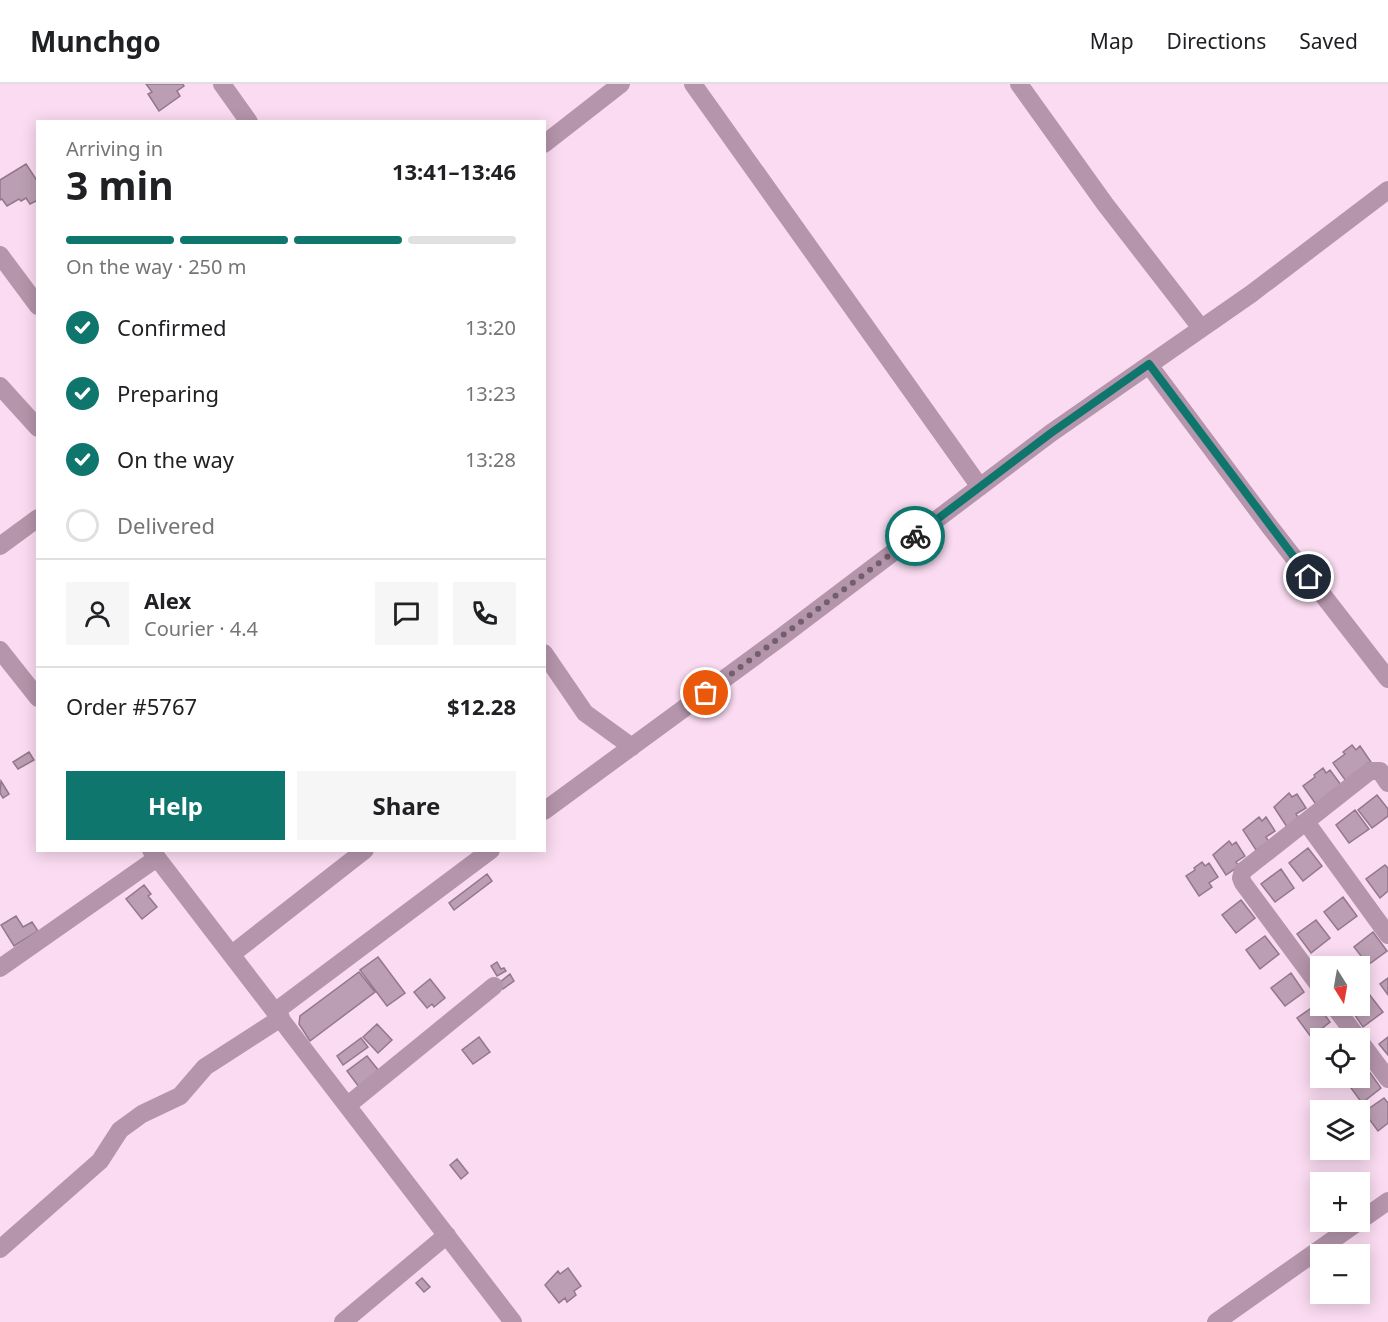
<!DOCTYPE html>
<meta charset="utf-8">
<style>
body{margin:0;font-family:"Noto Sans",sans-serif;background:#f6f6f6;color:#202124;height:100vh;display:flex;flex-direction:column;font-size:22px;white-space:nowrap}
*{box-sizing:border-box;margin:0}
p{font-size:20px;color:#757577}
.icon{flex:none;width:33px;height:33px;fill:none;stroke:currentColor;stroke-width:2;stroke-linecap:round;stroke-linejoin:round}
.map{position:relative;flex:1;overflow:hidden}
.panel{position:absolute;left:36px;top:36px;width:510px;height:732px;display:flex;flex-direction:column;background:#fff;border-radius:0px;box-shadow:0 3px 15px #0003}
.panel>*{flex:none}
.needle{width:39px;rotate:169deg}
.tools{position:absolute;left:1310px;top:872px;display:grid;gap:12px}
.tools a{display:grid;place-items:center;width:60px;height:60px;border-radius:0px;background:#fff;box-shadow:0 3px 15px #0003;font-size:30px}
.pin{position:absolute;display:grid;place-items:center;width:51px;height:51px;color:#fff;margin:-26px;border:3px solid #fff;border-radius:50%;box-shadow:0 2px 6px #0007}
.courier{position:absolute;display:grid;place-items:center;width:60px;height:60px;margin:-30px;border:4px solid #0f766e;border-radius:50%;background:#fff;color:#222;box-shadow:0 2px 8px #0007}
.headline em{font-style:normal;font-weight:700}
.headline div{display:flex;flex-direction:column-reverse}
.headline{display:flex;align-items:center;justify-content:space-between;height:102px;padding:0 30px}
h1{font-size:39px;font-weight:700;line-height:45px}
.bar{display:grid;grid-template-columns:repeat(4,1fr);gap:9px 6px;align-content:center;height:72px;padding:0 30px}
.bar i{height:8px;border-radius:4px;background:#e0e0e0}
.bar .active{background:#0f766e}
.bar p{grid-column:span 4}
.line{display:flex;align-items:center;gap:15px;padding:0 30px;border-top:2px solid #e0e0e0}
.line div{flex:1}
.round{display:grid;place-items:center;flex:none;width:63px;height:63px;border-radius:0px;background:#f6f6f6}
ol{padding:0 30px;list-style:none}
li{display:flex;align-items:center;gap:18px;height:66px}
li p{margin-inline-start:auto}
li .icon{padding:6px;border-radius:50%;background:#0f766e;color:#fff;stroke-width:4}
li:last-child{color:#757577}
li i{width:33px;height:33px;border:3px solid #e0e0e0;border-radius:50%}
.action{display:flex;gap:12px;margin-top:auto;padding:12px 30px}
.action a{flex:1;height:69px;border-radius:0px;background:#0f766e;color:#fff;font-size:24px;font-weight:700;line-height:69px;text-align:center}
.action a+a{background:#f6f6f6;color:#202124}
header{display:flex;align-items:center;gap:36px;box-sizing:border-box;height:84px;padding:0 30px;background:#fff;border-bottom:2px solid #e0e0e0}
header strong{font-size:28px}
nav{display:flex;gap:33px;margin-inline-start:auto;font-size:21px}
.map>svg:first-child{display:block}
.building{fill:#bb9eb3;stroke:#93778b;stroke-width:1.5}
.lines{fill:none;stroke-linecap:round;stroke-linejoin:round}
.minor{stroke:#b495ab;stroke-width:18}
.done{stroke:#715f6c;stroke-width:6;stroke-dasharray:0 10.8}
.route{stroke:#0f766e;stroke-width:8}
</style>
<header>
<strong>Munchgo</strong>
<nav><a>Map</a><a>Directions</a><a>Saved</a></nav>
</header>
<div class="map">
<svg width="1388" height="1238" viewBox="0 0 1388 1238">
<rect width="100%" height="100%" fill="#fadbf1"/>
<path class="building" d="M 146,0 L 183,0 L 184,2 L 177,7 L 180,12 L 159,27 L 148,10 L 152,8 Z
M 26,80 L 38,98 L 38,116 L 30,120 L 26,114 L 21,117 L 19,115 L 7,122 L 2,115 L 0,116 L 0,96 Z
M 1352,661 L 1356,666 L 1360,662 L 1371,678 L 1368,679 L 1371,681 L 1348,700 L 1333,679 L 1345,670 L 1343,668 Z
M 29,668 L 34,676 L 18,685 L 13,678 Z
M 1323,684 L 1326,689 L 1330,686 L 1341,701 L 1318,723 L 1303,702 L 1315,693 L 1314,691 Z
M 1,697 L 9,710 L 3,714 L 0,709 Z
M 1289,709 L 1292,713 L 1297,710 L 1306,724 L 1296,730 L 1299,734 L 1287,743 L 1274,723 Z
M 1377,711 L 1388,725 L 1388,732 L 1372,744 L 1358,726 Z
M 1355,726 L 1369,745 L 1349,759 L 1336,741 Z
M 1259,733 L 1262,737 L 1266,733 L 1275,747 L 1266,753 L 1269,758 L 1256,766 L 1243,746 Z
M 1229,757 L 1232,761 L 1236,758 L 1245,772 L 1236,778 L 1239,782 L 1226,791 L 1213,771 Z
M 1308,764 L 1322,782 L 1303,797 L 1289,779 Z
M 1202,778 L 1205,782 L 1209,779 L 1218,793 L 1209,799 L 1212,803 L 1199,812 L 1186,792 L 1195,786 L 1194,784 Z
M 1385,781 L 1388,784 L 1388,807 L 1380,814 L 1366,795 Z
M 1281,785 L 1294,804 L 1275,818 L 1261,800 Z
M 487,790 L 492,797 L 454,826 L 449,819 Z
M 144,801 L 151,810 L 148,812 L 157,823 L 142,835 L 126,815 Z
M 1343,813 L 1357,832 L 1338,846 L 1324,828 Z
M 1241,816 L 1255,834 L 1236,849 L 1222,831 Z
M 16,832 L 23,843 L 32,838 L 38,847 L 14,862 L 1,841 Z
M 1316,836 L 1330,854 L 1311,869 L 1297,850 Z
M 1373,848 L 1387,867 L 1368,881 L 1354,863 Z
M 1265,852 L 1279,870 L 1260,885 L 1246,866 Z
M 378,873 L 405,909 L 387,922 L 360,886 Z
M 1344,874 L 1350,882 L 1333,882 Z
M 497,878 L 501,885 L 504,884 L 506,887 L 497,892 L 491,882 Z
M 359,888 L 375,908 L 310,957 L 299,940 L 300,932 Z
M 1291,889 L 1304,908 L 1285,922 L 1271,904 Z
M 510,890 L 514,897 L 503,905 L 499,899 Z
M 1388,894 L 1388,911 L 1380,900 Z
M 430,895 L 445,914 L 434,923 L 432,920 L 427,924 L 414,908 Z
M 1369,910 L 1383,928 L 1363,943 L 1350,924 L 1354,921 L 1359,921 L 1359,918 Z
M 1317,920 L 1330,938 L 1311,953 L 1297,934 Z
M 377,940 L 392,956 L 378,969 L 363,953 Z
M 479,953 L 490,968 L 473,980 L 462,966 Z
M 1388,953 L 1388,971 L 1379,960 Z
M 361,954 L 368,963 L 343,981 L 337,972 Z
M 367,972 L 379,987 L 359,1003 L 347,987 Z
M 1368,986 L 1381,1004 L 1362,1019 L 1348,1000 Z
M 1384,1014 L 1388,1019 L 1388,1039 L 1378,1047 L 1364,1028 Z
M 457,1075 L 468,1089 L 461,1095 L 450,1081 Z
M 568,1184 L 581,1202 L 574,1207 L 576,1211 L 567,1218 L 565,1214 L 559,1219 L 545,1201 L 558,1187 L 560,1190 Z
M 422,1194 L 430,1203 L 424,1208 L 416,1199 Z"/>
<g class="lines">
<path class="minor" d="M 222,0 L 249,38
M 693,0 L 980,403
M 1019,0 L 1105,120 L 1201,244
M 544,60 L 621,0
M 0,171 L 38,222
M 1149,281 L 1270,443 L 1388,595
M 0,302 L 38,344
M 0,462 L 38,434
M 0,566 L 38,614
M 544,569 L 585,629 L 632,663
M 544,727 L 780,554 L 1051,349 L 1251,210 L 1388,106
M 1306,738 L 1388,851
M 151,766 L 513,1238
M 232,870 L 365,766
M 0,884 L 157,774
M 1320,903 L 1243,799 L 1241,794 L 1243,787 L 1370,687 L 1380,687 L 1388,699
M 1333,921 L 1358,954
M 276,927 L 491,766
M 1359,956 L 1388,995
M 348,1021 L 494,902
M 0,1165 L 100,1077 L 120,1046 L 142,1030 L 180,1012 L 205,983 L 281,934
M 343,1238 L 447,1151
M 1216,1238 L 1388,1117"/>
</g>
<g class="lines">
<path class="done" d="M 706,609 L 915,452"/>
<path class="route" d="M 915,452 L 1051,349 L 1149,280 L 1309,493"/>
</g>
</svg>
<div class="tools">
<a><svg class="needle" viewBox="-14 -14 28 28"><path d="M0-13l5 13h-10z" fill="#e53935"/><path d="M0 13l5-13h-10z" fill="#757577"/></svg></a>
<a><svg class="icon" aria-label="locate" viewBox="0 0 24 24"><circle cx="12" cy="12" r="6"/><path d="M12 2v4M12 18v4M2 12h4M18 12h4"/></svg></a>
<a><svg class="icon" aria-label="layers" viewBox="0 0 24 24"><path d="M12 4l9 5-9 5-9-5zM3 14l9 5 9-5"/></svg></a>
<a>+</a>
<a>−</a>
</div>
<div class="pin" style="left:706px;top:609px;background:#ea580c"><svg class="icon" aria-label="bag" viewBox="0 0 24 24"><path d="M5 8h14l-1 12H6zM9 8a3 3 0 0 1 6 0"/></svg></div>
<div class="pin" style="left:1309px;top:493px;background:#1f2937"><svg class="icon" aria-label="home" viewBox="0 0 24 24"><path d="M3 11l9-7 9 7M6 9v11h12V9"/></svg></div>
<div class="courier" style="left:915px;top:452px"><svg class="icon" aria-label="bike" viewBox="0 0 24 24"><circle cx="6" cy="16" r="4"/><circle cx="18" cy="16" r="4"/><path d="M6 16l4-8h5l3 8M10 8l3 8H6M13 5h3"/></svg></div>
<section class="panel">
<div class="headline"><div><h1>3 min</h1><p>Arriving in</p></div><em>13:41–13:46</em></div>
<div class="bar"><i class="active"></i><i class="active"></i><i class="active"></i><i></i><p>On the way · 250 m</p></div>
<ol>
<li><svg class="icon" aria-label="check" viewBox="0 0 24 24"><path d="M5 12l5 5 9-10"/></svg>Confirmed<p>13:20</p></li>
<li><svg class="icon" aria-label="check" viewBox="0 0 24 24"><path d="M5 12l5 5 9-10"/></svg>Preparing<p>13:23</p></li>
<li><svg class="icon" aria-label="check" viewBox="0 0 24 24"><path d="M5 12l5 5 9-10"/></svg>On the way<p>13:28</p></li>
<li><i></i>Delivered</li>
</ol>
<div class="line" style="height:108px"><a class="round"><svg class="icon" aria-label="person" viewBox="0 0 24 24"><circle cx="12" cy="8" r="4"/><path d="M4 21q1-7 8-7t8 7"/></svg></a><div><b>Alex</b><p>Courier · 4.4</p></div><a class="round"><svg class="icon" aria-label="chat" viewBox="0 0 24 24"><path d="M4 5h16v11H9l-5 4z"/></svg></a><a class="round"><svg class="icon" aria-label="phone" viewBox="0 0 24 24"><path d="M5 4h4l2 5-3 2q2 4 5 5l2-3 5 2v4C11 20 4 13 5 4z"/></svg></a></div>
<div class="line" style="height:78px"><div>Order #5767</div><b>$12.28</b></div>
<div class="action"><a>Help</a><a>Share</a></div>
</section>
</div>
